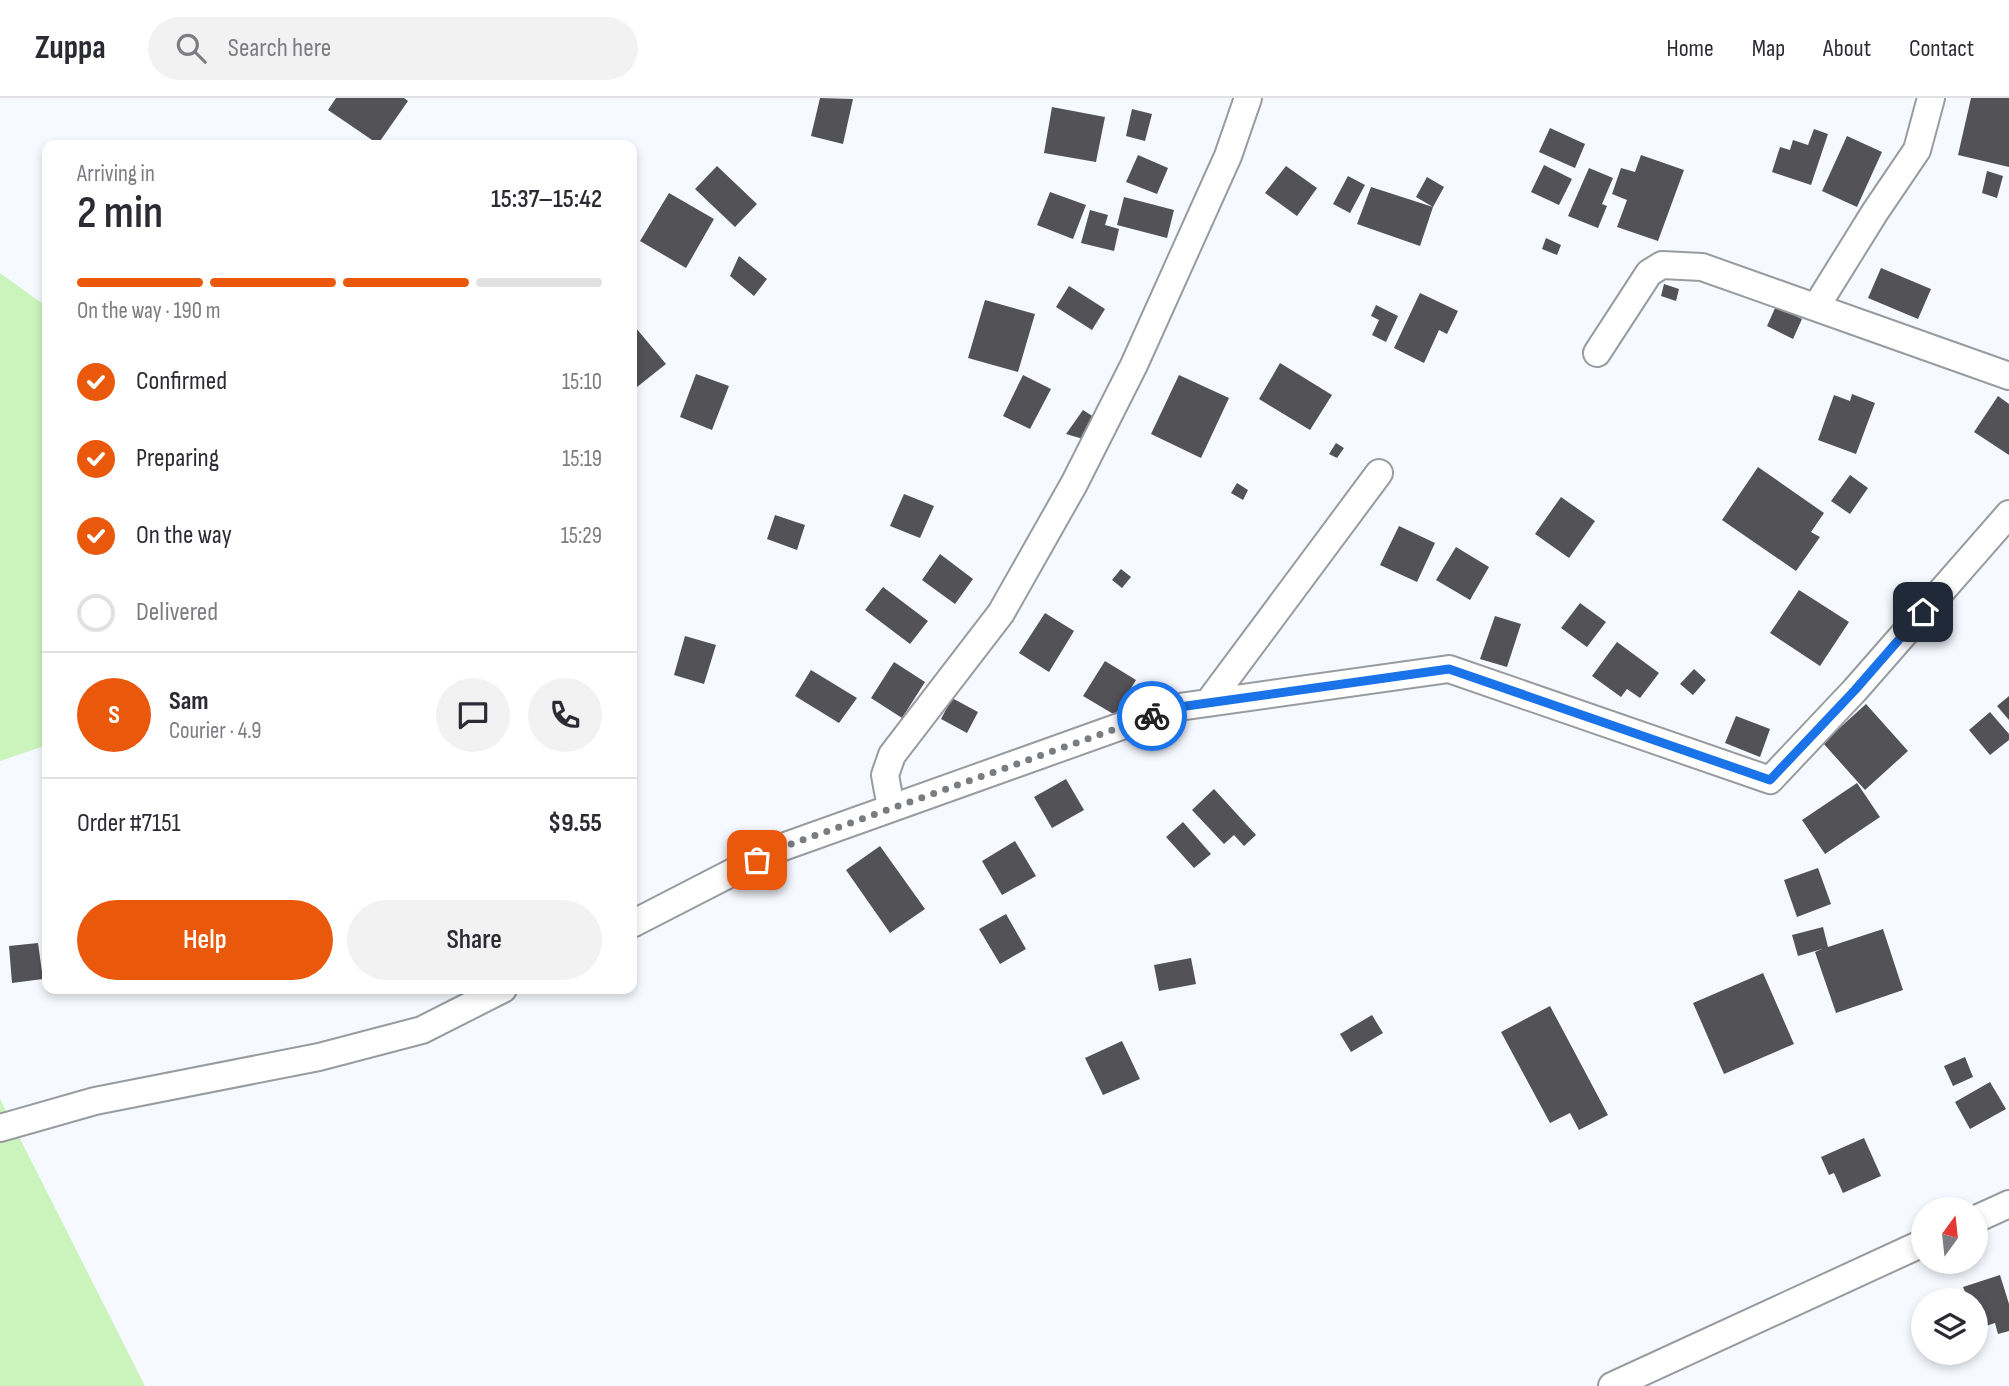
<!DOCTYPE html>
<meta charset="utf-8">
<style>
body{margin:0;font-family:"Sofia Sans Condensed",sans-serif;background:#f2f2f3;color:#2b2b33;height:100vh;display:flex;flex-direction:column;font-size:26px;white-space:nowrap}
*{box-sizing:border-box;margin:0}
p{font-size:23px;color:#7c7c81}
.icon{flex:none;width:38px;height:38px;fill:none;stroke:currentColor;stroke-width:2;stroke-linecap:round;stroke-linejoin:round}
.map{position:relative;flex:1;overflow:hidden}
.details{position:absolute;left:42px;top:42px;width:595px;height:854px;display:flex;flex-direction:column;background:#fff;border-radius:14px;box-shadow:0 4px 10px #0003}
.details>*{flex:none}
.needle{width:46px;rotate:15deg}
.fabs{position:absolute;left:1911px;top:1099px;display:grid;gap:14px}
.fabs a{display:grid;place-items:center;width:77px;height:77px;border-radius:50%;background:#fff;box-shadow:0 4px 10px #0003;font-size:35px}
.pin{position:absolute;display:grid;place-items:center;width:60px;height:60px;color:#fff;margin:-30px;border-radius:14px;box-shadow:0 4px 10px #0006}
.courier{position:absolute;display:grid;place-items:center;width:70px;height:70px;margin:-35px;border:5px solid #1a73e8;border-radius:50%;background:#fff;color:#222;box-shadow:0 2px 9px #0007}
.summary em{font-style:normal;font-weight:600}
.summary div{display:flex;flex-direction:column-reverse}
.summary{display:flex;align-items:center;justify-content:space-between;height:119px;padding:0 35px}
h1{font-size:46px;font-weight:600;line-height:52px}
.bar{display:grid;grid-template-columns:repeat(4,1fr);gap:10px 7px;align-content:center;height:84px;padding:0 35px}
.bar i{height:9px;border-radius:5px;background:#e1e1e2}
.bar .selected{background:#ea580c}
.bar p{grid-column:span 4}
.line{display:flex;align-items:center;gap:18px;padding:0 35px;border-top:2px solid #e1e1e2}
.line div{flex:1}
.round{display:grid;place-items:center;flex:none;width:74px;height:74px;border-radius:37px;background:#f2f2f3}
ol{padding:0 35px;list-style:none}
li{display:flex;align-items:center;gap:21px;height:77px}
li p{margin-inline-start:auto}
li .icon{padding:7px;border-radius:50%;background:#ea580c;color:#fff;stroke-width:4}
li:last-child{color:#7c7c81}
li i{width:38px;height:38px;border:4px solid #e1e1e2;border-radius:50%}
.button{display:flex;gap:14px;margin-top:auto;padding:14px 35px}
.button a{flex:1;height:80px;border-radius:42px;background:#ea580c;color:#fff;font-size:28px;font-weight:600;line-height:80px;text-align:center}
.button a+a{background:#f2f2f3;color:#2b2b33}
header{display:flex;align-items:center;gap:42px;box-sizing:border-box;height:98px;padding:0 35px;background:#fff;border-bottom:2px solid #e1e1e2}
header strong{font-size:33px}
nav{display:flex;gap:38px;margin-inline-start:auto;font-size:24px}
.search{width:490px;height:63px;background:#f2f2f3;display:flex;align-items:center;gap:18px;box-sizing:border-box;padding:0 24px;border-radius:38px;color:#7c7c81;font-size:26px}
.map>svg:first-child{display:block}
.green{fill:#cbf4bd}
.building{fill:#525257}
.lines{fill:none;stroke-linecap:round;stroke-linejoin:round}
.minor-casing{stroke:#989b9f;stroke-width:30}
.minor{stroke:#fff;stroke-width:26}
.done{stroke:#7a7d80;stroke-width:7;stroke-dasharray:0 12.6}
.route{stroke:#1a73e8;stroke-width:9}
</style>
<header>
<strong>Zuppa</strong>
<div class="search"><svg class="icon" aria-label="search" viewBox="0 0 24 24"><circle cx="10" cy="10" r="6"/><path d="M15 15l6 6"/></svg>Search here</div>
<nav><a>Home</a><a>Map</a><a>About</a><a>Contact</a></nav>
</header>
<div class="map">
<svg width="2009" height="1288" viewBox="0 0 2009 1288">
<rect width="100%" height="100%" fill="#f6f9ff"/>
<path class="green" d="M 0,175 L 47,209 L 47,647 L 0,663 Z
M 0,1001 L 145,1288 L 0,1288 Z"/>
<path class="building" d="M 336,0 L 404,0 L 408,3 L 378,46 L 328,12 Z
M 820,0 L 853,1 L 843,46 L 811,38 Z
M 1971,0 L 2009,0 L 2009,69 L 1958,57 Z
M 1052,9 L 1105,19 L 1096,64 L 1044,55 Z
M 1132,11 L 1152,16 L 1145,43 L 1126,38 Z
M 1550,30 L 1585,46 L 1575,70 L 1539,54 Z
M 1814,31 L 1828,36 L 1811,87 L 1772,74 L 1780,49 L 1790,52 L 1793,42 L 1808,47 Z
M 1847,38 L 1882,54 L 1857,109 L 1822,93 Z
M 1138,57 L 1168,70 L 1157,96 L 1126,84 Z
M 1641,57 L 1684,72 L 1658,143 L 1617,129 L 1627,102 L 1612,96 L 1621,70 L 1635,74 Z
M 1544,67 L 1572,81 L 1559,107 L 1531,94 Z
M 717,68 L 757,106 L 735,129 L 695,91 Z
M 1286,68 L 1317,90 L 1297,118 L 1265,95 Z
M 1589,70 L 1613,80 L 1602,106 L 1607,108 L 1598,130 L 1568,118 Z
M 1987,73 L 2003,78 L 1997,100 L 1982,95 Z
M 1348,78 L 1365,87 L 1350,115 L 1333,106 Z
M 1427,79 L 1444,89 L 1433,109 L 1416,99 Z
M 1371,89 L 1433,109 L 1420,148 L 1357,126 Z
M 1050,94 L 1086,107 L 1073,141 L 1037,127 Z
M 669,95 L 714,121 L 686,170 L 640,143 Z
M 1124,99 L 1174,112 L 1167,140 L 1117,127 Z
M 1090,112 L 1108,117 L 1105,127 L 1119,131 L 1114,153 L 1081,145 Z
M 1546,140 L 1561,147 L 1557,157 L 1542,151 Z
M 739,158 L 767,181 L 754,198 L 730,178 Z
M 1881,170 L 1931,191 L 1918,221 L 1868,200 Z
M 1664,186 L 1679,191 L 1676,203 L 1661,198 Z
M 1069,188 L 1105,211 L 1092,232 L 1056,209 Z
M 1420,195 L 1458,213 L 1447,236 L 1439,232 L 1424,265 L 1394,250 Z
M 985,202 L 1035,216 L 1018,274 L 968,260 Z
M 1376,207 L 1398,218 L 1386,244 L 1372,237 L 1379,222 L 1371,218 Z
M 1776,208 L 1802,221 L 1793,241 L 1767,228 Z
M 636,230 L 666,266 L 637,289 L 632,283 L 632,233 Z
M 1280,265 L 1332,297 L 1310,332 L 1259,301 Z
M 696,276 L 729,288 L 712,332 L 680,319 Z
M 1023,277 L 1051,291 L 1030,331 L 1003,318 Z
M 1179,277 L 1229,300 L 1201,360 L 1151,336 Z
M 1852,296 L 1875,305 L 1856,356 L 1818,342 L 1834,297 L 1850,303 Z
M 1998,298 L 2009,306 L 2009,357 L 1974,334 Z
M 1083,312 L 1097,321 L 1083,341 L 1066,336 Z
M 1336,345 L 1344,350 L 1337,360 L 1329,356 Z
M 1758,369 L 1824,415 L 1811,434 L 1820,439 L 1796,473 L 1722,422 Z
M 1850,377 L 1868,390 L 1850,416 L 1831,403 Z
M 1237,385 L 1248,392 L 1243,402 L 1231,395 Z
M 904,396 L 934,408 L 920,440 L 890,428 Z
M 1561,399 L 1595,423 L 1569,460 L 1535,436 Z
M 775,417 L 805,427 L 797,452 L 767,441 Z
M 1399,428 L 1435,445 L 1417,484 L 1380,467 Z
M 1456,449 L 1489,469 L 1470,502 L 1436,482 Z
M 940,456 L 973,481 L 955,506 L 922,482 Z
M 1121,471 L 1131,479 L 1122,490 L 1112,482 Z
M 883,489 L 928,523 L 910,546 L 865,512 Z
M 1799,492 L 1849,524 L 1820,568 L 1770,535 Z
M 1580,505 L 1606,524 L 1587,549 L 1561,530 Z
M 1045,515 L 1074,533 L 1049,574 L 1019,555 Z
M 1495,518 L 1521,526 L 1507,569 L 1480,561 Z
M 685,538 L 716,547 L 704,586 L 674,577 Z
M 1617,544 L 1659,575 L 1640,600 L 1627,591 L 1621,599 L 1592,578 Z
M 1105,563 L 1136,582 L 1115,617 L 1083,598 Z
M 894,564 L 925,584 L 902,620 L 871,600 Z
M 1694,571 L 1706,582 L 1693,597 L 1680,586 Z
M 811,572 L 857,600 L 839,625 L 795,598 Z
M 2009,598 L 2009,622 L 1997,608 Z
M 952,600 L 978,614 L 967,635 L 941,621 Z
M 1866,606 L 1908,653 L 1865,692 L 1823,645 Z
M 1990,614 L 2009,636 L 2009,642 L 1990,657 L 1969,632 Z
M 1736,618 L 1770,631 L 1760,659 L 1725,645 Z
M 1066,681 L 1084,712 L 1052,730 L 1034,699 Z
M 1857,685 L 1880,719 L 1825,756 L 1802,722 Z
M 1214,691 L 1256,737 L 1244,748 L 1234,737 L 1224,746 L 1192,712 Z
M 1183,724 L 1211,756 L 1194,770 L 1166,739 Z
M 1015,743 L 1036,778 L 1002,797 L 982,763 Z
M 880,748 L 925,811 L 890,835 L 846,772 Z
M 1818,770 L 1831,806 L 1797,819 L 1784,782 Z
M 1006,816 L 1026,851 L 1000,866 L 979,831 Z
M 1823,829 L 1828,849 L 1883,831 L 1903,892 L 1836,915 L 1815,854 L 1822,851 L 1798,858 L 1792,837 Z
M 38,845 L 43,881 L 12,885 L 9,848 Z
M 1191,860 L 1196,886 L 1159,893 L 1154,867 Z
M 1763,875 L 1794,946 L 1724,976 L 1693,905 Z
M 1550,908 L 1608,1017 L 1579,1032 L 1570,1015 L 1550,1025 L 1501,934 Z
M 1372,917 L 1383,935 L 1351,954 L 1340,936 Z
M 1122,943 L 1140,981 L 1103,997 L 1085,960 Z
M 1965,959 L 1973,979 L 1953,988 L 1944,968 Z
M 1990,984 L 2006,1011 L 1970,1031 L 1955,1004 Z
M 1864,1040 L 1881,1078 L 1843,1095 L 1834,1075 L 1829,1077 L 1821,1059 Z
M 2000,1177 L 2009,1206 L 2009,1233 L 1998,1236 L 1995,1225 L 1977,1231 L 1976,1202 L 1968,1202 L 1963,1189 Z"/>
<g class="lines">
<defs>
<path id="minor" d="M 1816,209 L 1875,114 L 1917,52 L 1931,0
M 1597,255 L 1649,175 L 1662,167 L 1702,169 L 2009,278
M 1208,605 L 1379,375
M 891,710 L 885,677 L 892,657 L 1001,515 L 1074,386 L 1134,267 L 1228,58 L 1248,0
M 632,826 L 780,750 L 1172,610 L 1449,571 L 1770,682 L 1855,592 L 2009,416
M 0,1030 L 95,1003 L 319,959 L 422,932 L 503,891
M 1976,1121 L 2009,1106
M 1612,1288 L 1923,1145"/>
</defs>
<use href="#minor" class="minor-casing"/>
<use href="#minor" class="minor"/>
</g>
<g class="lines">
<path class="done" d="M 757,762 L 780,750 L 1152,618"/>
<path class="route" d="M 1152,618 L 1172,610 L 1449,571 L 1770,682 L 1855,592 L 1923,514"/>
</g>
</svg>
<div class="fabs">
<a><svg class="needle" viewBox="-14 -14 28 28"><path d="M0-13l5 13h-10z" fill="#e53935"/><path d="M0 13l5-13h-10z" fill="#7c7c81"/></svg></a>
<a><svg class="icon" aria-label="layers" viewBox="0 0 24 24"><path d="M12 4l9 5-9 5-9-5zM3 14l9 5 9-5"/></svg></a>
</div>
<div class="pin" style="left:757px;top:762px;background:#ea580c"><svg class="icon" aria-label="bag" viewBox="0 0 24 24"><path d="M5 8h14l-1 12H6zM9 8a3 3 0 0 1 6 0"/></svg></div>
<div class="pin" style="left:1923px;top:514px;background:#1f2937"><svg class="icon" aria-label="home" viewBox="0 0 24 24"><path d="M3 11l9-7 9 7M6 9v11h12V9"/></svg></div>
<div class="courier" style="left:1152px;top:618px"><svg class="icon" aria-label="bike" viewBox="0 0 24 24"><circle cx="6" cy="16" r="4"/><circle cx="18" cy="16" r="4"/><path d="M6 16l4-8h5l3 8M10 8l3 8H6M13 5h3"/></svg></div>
<section class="details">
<div class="summary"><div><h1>2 min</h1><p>Arriving in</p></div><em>15:37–15:42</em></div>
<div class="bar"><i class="selected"></i><i class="selected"></i><i class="selected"></i><i></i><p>On the way · 190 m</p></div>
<ol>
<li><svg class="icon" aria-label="check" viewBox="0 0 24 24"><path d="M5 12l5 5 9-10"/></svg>Confirmed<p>15:10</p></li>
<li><svg class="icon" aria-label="check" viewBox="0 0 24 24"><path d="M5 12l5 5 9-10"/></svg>Preparing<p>15:19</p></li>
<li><svg class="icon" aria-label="check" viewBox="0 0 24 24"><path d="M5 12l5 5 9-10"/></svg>On the way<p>15:29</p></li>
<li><i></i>Delivered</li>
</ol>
<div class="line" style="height:126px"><b class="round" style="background:#ea580c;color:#fff">S</b><div><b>Sam</b><p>Courier · 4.9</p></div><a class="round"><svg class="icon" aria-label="chat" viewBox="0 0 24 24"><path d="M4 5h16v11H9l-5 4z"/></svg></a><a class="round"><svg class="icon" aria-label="phone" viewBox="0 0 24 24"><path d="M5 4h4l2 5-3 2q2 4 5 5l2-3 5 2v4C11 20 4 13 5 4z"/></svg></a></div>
<div class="line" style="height:91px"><div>Order #7151</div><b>$9.55</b></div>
<div class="button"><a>Help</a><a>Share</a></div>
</section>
</div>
